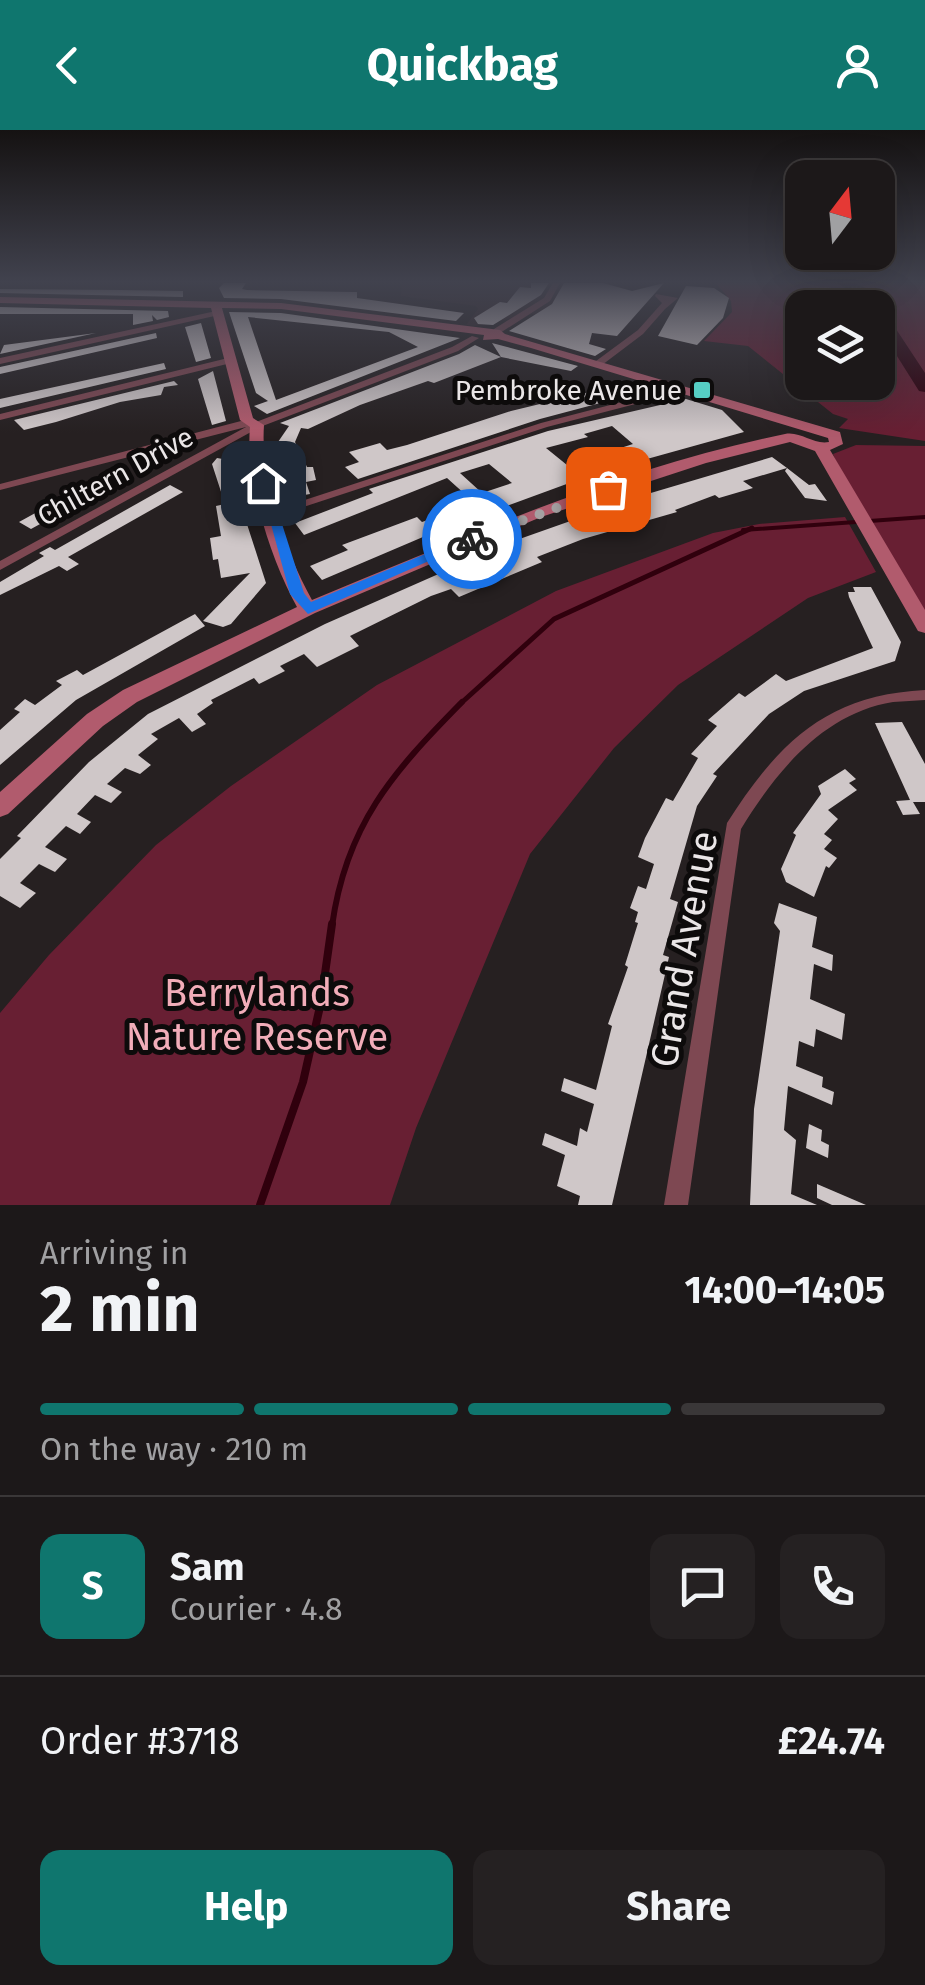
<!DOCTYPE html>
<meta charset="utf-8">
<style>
body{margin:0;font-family:"Fira Sans",sans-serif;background:#252122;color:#f1f3f6;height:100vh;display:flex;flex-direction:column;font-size:38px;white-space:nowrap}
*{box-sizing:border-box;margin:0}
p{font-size:32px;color:#a0a0a2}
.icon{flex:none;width:55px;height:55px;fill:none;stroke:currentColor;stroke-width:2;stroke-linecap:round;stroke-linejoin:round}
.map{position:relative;height:1075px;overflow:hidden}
.side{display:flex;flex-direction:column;background:#1c1819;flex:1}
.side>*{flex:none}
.needle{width:65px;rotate:16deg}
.fabs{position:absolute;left:785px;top:30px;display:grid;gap:20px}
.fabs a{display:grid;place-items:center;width:110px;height:110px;border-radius:20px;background:#1c1819;box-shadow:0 10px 40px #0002,0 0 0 2px #3a3738;font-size:50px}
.pin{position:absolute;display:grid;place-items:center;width:85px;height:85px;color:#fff;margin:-42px;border-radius:20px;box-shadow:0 5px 15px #0006}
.courier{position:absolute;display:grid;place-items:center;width:100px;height:100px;margin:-50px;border:8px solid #1a73e8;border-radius:50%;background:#fff;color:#222;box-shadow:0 2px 12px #0007}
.summary em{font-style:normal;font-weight:700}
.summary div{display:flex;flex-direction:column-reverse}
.summary{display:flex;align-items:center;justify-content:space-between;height:170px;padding:0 40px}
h1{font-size:65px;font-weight:700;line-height:75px}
.bar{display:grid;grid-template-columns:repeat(4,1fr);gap:15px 10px;align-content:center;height:120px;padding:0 40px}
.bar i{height:12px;border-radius:8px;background:#3a3738}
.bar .on{background:#0f766e}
.bar p{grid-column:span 4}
.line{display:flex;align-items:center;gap:25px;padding:0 40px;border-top:2px solid #3a3738}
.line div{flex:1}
.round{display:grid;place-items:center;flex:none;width:105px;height:105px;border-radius:20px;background:#252122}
.primary-button{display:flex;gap:20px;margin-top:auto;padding:20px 40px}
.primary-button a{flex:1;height:115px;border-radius:20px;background:#0f766e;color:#fff;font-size:40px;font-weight:700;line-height:115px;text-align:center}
.primary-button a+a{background:#252122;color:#f1f3f6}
header{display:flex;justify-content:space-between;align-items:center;height:130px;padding:0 40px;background:#0f766e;color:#fff;font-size:45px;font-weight:700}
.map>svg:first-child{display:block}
.built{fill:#332628}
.green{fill:#681f33;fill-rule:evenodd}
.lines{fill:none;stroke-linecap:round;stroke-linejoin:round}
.stream-far3{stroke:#30000d;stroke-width:4}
.stream-far2{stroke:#30000d;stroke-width:5}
.stream-far1{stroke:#30000d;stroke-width:6}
.stream{stroke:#30000d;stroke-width:8}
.river{fill:#30000d;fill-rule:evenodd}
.building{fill:#cfc7c8;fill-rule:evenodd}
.street{fill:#7e4852;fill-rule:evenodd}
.secondary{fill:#b15b6d;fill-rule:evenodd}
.route{fill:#1a73e8}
.done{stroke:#a5a1a2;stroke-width:10;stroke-dasharray:0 18}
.poi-dot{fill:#56cec4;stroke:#0d0b0b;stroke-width:4}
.labels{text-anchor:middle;stroke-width:10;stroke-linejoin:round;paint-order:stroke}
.far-poi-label{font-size:28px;fill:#eae6e7;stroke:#0d0b0b;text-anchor:end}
.far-street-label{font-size:28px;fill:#eae6e7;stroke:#0d0b0b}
.near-street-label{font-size:38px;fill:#eae6e7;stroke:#0d0b0b}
.near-park-label{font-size:38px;fill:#f2adb9;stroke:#0d0b0b}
</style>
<header><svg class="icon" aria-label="back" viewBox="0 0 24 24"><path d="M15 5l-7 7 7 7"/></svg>Quickbag<svg class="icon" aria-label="person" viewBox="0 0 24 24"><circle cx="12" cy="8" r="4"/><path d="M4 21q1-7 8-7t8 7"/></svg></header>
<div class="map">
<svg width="925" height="1075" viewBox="0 0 925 1075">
<rect width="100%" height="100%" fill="#262021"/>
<path class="built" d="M 402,153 L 605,153 L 603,170 L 575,195 L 532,184 L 475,196 L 466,195 L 478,179 L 476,176 L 401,166 Z"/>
<path class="green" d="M 716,153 L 925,153 L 925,311 L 839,298 L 848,289 L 833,284 L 748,216 L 704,211 L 732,182 L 731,171 ZM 802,178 L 878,178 L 878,252 L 802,252 Z
M 856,315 L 925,316 L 925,488 L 835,329 L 833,324 Z
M 845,387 L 876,442 L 808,468 L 678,555 L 614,618 L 530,724 L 416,998 L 390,1075 L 0,1075 L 0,883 L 49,825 L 156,715 L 231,656 L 377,555 L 556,461 L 713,403 L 759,394 Z"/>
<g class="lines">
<path class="stream-far3" d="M 743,400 L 925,387"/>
<path class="stream-far2" d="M 459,575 L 554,489 L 752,398"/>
<path class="stream-far1" d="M 332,796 C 346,695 392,643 462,572"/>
<path class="stream" d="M 260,1075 L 303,952 L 321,872 L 332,794"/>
<path class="river" d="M 837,153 L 855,153 L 883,166 L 896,199 L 925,243 L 925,262 L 919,261 L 880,199 L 878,178 Z"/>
</g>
<path class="building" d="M 224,153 L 246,153 L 242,159 L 247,160 L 353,162 L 357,162 L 357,168 L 464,183 L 456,191 L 281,169 L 224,168 L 219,158 Z
M 531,153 L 549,153 L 541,165 L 493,195 L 478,194 L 474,188 L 500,172 L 507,173 L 520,157 L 531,158 Z
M 564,153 L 603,153 L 632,161 L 664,153 L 617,206 L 592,203 L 589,214 L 606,219 L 595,226 L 509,201 L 552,174 Z
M 686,156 L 714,158 L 729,168 L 723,188 L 697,215 L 658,206 Z
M 0,159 L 120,160 L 183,161 L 183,167 L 0,163 Z
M 0,177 L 168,181 L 169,187 L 157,190 L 152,185 L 153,191 L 133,195 L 133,184 L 0,184 Z
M 229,182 L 281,183 L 460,208 L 267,284 L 254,276 L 268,271 L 256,263 ZM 248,187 L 389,202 L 418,217 L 276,270 Z
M 201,193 L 211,228 L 196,232 L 185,197 Z
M 96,203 L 0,224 L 4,215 Z
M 156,203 L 157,208 L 0,244 L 0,237 Z
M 492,213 L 578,236 L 571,241 L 501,227 L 434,253 L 428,251 L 360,275 L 308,299 L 301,298 L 295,312 L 307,337 L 313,337 L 316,350 L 306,352 L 310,364 L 293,367 L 289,355 L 295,354 L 278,312 L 289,296 L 280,293 L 459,224 L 475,215 L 501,227 Z
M 164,233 L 166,239 L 0,278 L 0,269 Z
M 213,241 L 226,291 L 212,295 L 198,249 Z
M 174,251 L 178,255 L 164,257 L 161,265 L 120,272 L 56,292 L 24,300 L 14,290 Z
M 631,252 L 653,259 L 540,289 L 358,349 L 345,337 L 359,332 L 349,322 L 380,313 L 387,320 L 407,315 L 511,281 Z
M 686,269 L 722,280 L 744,302 L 611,339 L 599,329 L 606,327 L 602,324 L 633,314 L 612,296 L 584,304 L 588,307 L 546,318 L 583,348 L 430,404 L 322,450 L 310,436 L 348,420 L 342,415 L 417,387 L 422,392 L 448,383 L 444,378 L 465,371 L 462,368 L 467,366 L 447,348 L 304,405 L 295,393 L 373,363 L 369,359 L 548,301 ZM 489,334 L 512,353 L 482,363 L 460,343 Z
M 772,327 L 787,338 L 743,351 L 753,358 L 719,368 L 715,365 L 675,380 L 677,382 L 583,409 L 537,427 L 542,432 L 459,467 L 451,459 L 431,466 L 350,506 L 359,516 L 317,537 L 304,524 L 280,536 L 285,541 L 259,554 L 254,548 L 211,570 L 213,573 L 197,584 L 206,594 L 192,602 L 179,588 L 151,604 L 158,609 L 138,625 L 151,635 L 140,644 L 125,638 L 107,654 L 122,662 L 111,673 L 95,665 L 77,684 L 91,692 L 80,704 L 66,696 L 45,717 L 67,729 L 55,742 L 39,734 L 20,753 L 36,763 L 26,772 L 20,778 L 0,766 L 0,729 L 21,708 L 17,706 L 89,632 L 148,584 L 325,494 L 511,412 L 644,365 Z
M 217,328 L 240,332 L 232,341 L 244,343 L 238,349 L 245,388 L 266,453 L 231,494 L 223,497 L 203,491 L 250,443 L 221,448 L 218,429 L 213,430 L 210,408 L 221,406 L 216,376 L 225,374 L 212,334 Z
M 787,338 L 809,355 L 815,354 L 827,371 L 805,368 L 785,341 Z
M 88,354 L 102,360 L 31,399 L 19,392 Z
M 170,355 L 183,362 L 68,427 L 79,434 L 67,441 L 59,436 L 0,465 L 0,452 L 44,426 L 39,423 L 50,417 L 55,420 Z
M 853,457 L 871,457 L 901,512 L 895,531 L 804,561 L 769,584 L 713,644 L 717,646 L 697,676 L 670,769 L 678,772 L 663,825 L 669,827 L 612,1075 L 578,1075 L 580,1066 L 557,1056 L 565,1025 L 542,1015 L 545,1003 L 577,1016 L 580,998 L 587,1002 L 594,974 L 561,961 L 564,948 L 596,960 L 612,896 L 608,894 L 628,837 L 625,835 L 638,793 L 635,792 L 638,782 L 630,778 L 638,756 L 646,759 L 654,734 L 638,727 L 645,708 L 666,668 L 673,671 L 698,628 L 691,624 L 717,596 L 708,590 L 739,563 L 745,567 L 776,544 L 786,551 L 873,518 L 849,467 L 848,462 L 855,462 Z
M 195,484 L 205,496 L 76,570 L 0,635 L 0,600 L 20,582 L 14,579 L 25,569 L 35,575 L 62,555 L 56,551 L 77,540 L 83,545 Z
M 902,592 L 925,634 L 925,672 L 913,672 L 920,684 L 903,685 L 896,671 L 910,670 L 875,593 Z
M 845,639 L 856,649 L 849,653 L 857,660 L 828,680 L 838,689 L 824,704 L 832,710 L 824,719 L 837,728 L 829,738 L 826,736 L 814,767 L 786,752 L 781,739 L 796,705 L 793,703 L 821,664 L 818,656 Z
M 779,773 L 817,787 L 812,817 L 833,825 L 832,841 L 814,834 L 810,869 L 845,884 L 842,910 L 816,899 L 814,917 L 799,911 L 796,936 L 823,947 L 822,957 L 834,962 L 832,975 L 788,956 L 784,1000 L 796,1010 L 791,1064 L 817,1075 L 750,1075 L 754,979 L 780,801 L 774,793 Z
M 809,994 L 822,1000 L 821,1011 L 829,1015 L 828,1028 L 806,1018 Z
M 817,1054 L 866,1075 L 832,1075 L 817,1068 Z"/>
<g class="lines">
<path class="street" d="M 553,153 L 560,153 L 550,171 L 500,203 L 494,203 L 494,199 L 544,168 Z
M 656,164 L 678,168 L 665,179 L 643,204 L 602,235 L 596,235 L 596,231 L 638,200 L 662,173 L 655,166 Z
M 216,181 L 220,183 L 219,185 L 0,234 L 0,228 Z
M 472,206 L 479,208 L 458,221 L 260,297 L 0,440 L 0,431 L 246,297 L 0,360 L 0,354 L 241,291 L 256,292 L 452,217 Z
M 228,228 L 232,231 L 231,233 L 0,290 L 0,284 Z
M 676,254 L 680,257 L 670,265 L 547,297 L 276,386 L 268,386 L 266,384 L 268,382 L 541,293 L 664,261 Z
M 925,560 L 925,570 C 915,571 904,571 893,572 C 823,583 775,643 741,699 L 688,1075 L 664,1075 L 727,693 C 778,613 826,565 925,560 Z"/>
<path class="secondary" d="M 0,167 L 281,173 L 500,200 L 505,204 L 840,302 L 843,314 L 830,320 L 925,480 L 925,503 L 918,501 L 815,321 L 790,312 L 706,333 L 541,387 L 315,483 L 137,572 L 103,596 L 8,684 L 0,687 L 0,662 L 87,584 L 123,560 L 297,477 C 271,430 245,351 250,297 L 240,290 L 211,178 L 0,173 ZM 222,178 L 281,179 L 484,205 L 483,210 L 498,209 L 531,218 L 828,308 L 829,312 C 813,315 801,301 785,304 C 621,337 466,407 312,470 C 285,421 260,351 264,295 L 253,288 Z"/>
</g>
<linearGradient id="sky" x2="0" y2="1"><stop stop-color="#151212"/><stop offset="0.5" stop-color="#41424e"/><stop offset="1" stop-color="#41424e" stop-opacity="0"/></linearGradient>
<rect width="925" height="303" fill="url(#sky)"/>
<path class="route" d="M 259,350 L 269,353 L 304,463 L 311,472 L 468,406 L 479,409 L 308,484 L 290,464 Z"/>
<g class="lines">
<path class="done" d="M 472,409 L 608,359"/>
</g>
<rect class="poi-dot" x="692" y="250" width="20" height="20" rx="5"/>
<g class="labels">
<g class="far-poi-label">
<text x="682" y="270">Pembroke Avenue</text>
</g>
<g class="far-street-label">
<text transform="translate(115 346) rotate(-29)" y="10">Chiltern Drive</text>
</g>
<g class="near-street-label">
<text transform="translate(684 819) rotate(-80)" y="13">Grand Avenue</text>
</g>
<g class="near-park-label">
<text x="257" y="876">Berrylands<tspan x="257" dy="44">Nature Reserve</tspan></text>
</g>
</g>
</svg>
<div class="fabs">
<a><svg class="needle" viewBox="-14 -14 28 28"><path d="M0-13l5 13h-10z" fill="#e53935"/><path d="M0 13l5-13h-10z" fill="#a0a0a2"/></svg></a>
<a><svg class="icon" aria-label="layers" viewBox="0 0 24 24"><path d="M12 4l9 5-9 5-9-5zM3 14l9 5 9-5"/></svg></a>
</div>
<div class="pin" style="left:608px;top:359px;background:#ea580c"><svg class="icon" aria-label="bag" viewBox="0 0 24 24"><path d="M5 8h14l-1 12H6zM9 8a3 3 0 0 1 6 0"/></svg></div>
<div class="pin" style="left:263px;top:353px;background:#1f2937"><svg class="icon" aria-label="home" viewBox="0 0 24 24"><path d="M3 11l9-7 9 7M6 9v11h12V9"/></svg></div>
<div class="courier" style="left:472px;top:409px"><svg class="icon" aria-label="bike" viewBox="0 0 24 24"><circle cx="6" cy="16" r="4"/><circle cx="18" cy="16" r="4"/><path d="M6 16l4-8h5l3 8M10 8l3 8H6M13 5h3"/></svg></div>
</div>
<section class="side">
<div class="summary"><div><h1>2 min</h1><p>Arriving in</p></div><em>14:00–14:05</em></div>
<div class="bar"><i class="on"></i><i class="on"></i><i class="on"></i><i></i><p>On the way · 210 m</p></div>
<div class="line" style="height:180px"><b class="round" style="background:#0f766e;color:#fff">S</b><div><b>Sam</b><p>Courier · 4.8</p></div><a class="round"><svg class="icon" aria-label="chat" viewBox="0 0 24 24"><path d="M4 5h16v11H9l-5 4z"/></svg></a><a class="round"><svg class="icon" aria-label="phone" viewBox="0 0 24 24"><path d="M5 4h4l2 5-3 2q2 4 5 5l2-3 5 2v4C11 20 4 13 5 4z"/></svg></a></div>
<div class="line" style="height:130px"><div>Order #3718</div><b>£24.74</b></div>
<div class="primary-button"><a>Help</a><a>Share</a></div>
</section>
